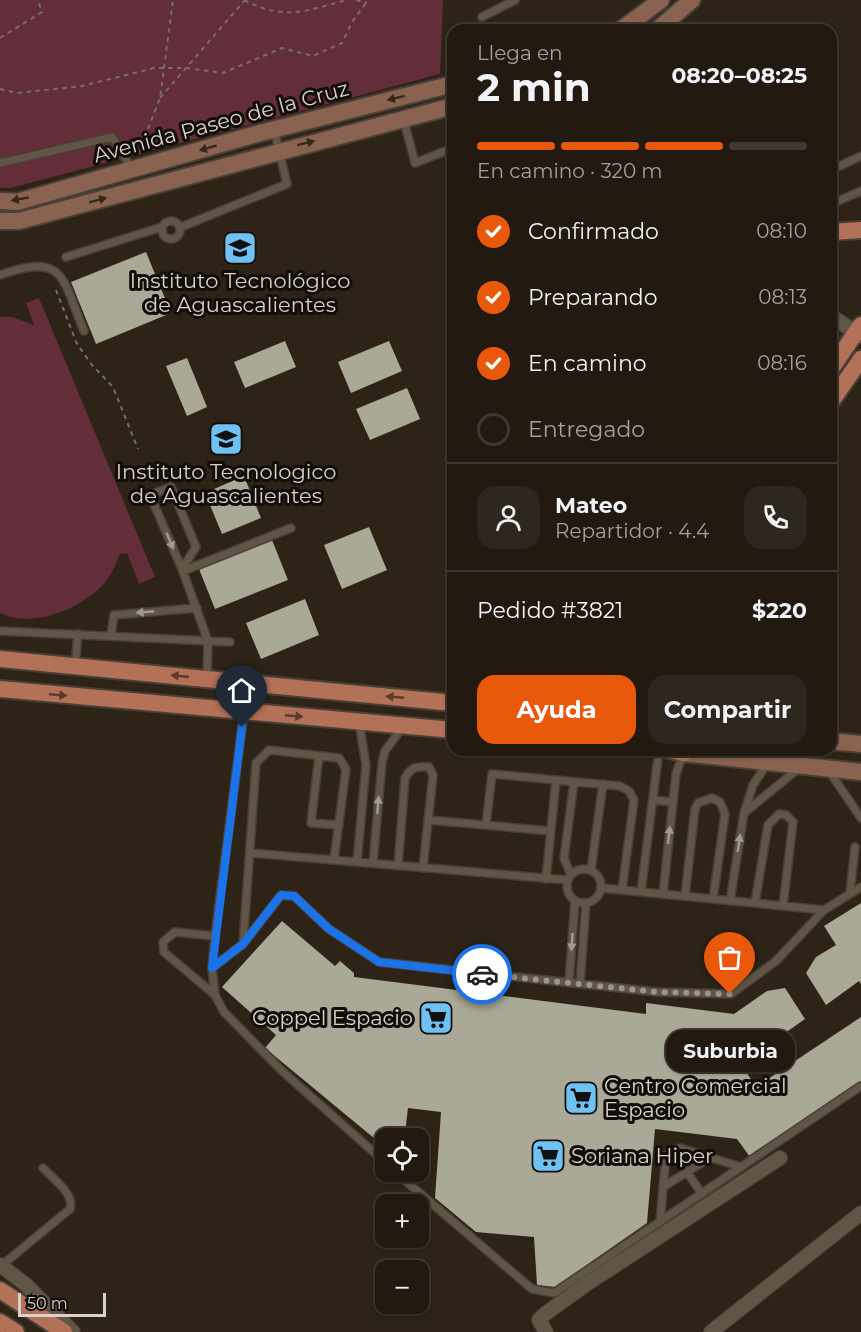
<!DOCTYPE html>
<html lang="es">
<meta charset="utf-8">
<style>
body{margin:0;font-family:Montserrat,sans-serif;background:#2e271f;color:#f1f3f6;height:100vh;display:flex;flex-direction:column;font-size:22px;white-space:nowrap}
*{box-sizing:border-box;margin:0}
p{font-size:20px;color:#a2a19f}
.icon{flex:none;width:33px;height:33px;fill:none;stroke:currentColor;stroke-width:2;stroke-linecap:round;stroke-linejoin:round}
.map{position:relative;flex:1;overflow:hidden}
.details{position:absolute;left:447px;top:24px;width:390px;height:732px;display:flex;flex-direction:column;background:#221a11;border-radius:18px;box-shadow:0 2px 4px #0004,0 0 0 2px #3f3831}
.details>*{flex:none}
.buttons{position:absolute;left:375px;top:1128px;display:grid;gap:12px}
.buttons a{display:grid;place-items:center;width:54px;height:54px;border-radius:12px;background:#221a11;box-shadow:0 2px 4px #0004,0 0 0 2px #3f3831;font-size:30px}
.scale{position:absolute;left:18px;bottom:15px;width:88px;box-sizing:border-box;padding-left:6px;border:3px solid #d9d2cb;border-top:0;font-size:16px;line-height:21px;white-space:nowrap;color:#d9d2cb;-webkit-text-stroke:4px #120d08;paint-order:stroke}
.pin{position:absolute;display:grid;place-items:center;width:51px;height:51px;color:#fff;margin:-62px -26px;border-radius:50% 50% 50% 0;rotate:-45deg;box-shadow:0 0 6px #0007}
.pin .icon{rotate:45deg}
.courier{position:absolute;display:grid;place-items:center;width:60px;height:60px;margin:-30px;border:4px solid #1a73e8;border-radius:50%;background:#fff;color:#222;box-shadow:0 2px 8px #0007}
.bubble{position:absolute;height:42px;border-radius:18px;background:#221a11;box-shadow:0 2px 4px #0004,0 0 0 2px #3f3831;font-size:20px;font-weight:700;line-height:42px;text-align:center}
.headline em{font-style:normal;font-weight:700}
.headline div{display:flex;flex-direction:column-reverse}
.headline{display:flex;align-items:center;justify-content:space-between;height:102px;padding:0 30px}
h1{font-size:39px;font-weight:700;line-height:45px}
.bar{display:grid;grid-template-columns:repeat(4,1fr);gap:9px 6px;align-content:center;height:72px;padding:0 30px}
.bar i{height:8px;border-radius:4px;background:#3f3831}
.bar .selected{background:#ea580c}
.bar p{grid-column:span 4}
.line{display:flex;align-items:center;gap:15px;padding:0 30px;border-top:2px solid #3f3831}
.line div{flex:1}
.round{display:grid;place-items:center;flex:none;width:63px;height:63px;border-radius:18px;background:#2e271f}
ol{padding:0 30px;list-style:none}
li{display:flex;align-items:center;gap:18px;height:66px}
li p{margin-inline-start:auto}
li .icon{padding:6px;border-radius:50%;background:#ea580c;color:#fff;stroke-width:4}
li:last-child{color:#a2a19f}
li i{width:33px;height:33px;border:3px solid #3f3831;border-radius:50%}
.action{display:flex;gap:12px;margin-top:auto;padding:12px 30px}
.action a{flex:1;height:69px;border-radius:18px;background:#ea580c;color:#fff;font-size:24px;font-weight:700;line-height:69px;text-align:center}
.action a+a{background:#2e271f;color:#f1f3f6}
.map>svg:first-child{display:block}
.green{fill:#632d3a}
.building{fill:#aaa997}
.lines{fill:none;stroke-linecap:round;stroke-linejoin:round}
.service-casing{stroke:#483f37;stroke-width:10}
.minor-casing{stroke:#483f37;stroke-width:16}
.secondary-casing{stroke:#483f37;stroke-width:20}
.primary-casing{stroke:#483f37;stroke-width:20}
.path{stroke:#776e64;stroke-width:2;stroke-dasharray:4.5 4.5;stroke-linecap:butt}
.service{stroke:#605547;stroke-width:7}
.minor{stroke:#605547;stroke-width:14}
.secondary{stroke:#89634f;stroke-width:16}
.primary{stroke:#b37157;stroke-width:16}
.oneway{fill:#36271d}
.oneway2{fill:#a39a90}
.oneway3{fill:#5a3a2c}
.done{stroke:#9d958c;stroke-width:6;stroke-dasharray:0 10.8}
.route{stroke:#1a73e8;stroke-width:8}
.labels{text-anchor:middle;stroke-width:6;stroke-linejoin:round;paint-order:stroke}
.street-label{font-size:21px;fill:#d9d2cb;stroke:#120d08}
.poi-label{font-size:21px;fill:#d9d2cb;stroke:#120d08}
</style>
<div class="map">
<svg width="861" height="1332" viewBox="0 0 861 1332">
<rect width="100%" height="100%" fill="#2d2317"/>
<path class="green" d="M 0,0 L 443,0 L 440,74 L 11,188 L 0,188 Z
M 39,298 L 155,577 L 139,584 L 127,553 L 120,554 C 116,563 113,572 107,580 C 86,607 33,630 0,613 L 0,317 L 12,317 L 34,325 L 26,303 Z"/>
<path class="building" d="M 146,252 L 171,313 L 96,344 L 71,282 Z
M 285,341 L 296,367 L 245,388 L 234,362 Z
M 389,341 L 402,371 L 351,393 L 338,362 Z
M 187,358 L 207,407 L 187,416 L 166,366 Z
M 407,388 L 420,419 L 370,440 L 356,409 Z
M 244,476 L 261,518 L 222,534 L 205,493 Z
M 369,527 L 387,570 L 342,589 L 324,545 Z
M 272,540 L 288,580 L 215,609 L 199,569 Z
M 305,599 L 319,635 L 261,659 L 246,623 Z
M 861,903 L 861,984 L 859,981 L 826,1005 L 806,973 L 816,957 L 836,945 L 824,926 Z
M 282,921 L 335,966 L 340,961 L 354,973 L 354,977 L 646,1014 L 646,1003 L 734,1014 L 767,991 L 785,988 L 805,1019 L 741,1064 L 756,1087 L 861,1017 L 861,1082 L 750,1157 L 737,1139 L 655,1129 L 647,1223 L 555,1287 L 537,1285 L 534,1237 L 476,1232 L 435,1198 L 441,1112 L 408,1108 L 405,1133 L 400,1138 L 386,1138 L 386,1148 L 265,1048 L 276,1035 L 222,987 Z"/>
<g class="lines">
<defs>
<path id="service" d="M 482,17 L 515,0
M 404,121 L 415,163 L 453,148
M 0,163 L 112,137 L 132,169
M 831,170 L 861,156
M 831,204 L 861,191
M162 230a9 9 0 1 1 18 0a9 9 0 1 1-18 0Z
M 181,227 L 287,184 L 274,129
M 66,257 L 162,227
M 0,275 C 65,252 62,278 84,331
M 182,569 L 196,547 L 171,487 L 150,495 L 182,569 L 208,641 L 207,677
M 183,571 L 291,528
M 0,631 L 230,642
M 111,635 L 114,615 L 197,608
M 75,666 L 78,634
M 244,712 L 215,936 L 212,968 L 215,995 L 224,1012 L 282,1071 L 386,1163
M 319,756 L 311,823 L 339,825
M 829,771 L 861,818
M 653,800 L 673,802
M 744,813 L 753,785 L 767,764
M 428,820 L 551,831
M 486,825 L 492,774 L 620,786 L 629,791 L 634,800 L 622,890
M 250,853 L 568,880
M 334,860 L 346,769 L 339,758 L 269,750 L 256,763 L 243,944 L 281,895 L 294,896 L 329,929 L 379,962 L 657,992 L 731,994 L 776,961 L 824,910 L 861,887
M 357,862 L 366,765 L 359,722
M 373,863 L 382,763 L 385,751 L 402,728
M 398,866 L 405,778 C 411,767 417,766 429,767 L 433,775 L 423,868
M567 886a17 17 0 1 1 34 0a17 17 0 1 1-34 0Z
M 591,870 L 603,784
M 571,875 L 564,858 L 574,782
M 546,879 L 556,780
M 601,888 L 824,910
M 641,892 L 659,750
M 850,893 L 855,847
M 663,894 L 676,774 L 683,754
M 685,896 L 695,809 L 698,803 L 712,798 L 720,802 L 725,814 L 713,899
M 730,901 L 744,813 L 798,769
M 755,903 L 768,825 L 779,814 L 786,815 L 793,822 L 783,906
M 212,968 L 243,944
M 569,983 L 575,900
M 580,984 L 586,903
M 215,995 L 164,952 L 163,942 L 175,932 L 215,936
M 395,1172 L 532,1289 L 554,1293 L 861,1086
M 687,1172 L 702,1194
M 663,1187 L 711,1157
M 660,1222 L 666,1155 L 680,1148 L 741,1167
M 1,1266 L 70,1209 C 75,1194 53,1179 43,1168"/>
<path id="minor" d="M 831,316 L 861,336
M 0,1265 L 25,1284 L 73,1332
M 546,1332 L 539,1320 L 545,1314 L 588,1283 L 780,1158
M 711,1332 L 861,1213"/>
<path id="secondary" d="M 621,30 L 661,0
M 657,30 L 692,0
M 0,201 L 17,202 L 260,133 L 453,84
M 0,221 L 19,221 L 453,106
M 831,741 L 861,744
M 684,753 L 861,772"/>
<path id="primary" d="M 831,232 L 861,230
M 831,369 L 861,325
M 831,402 L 861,359
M 0,659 L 453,703
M 0,689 L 453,730
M 668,750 L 684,753 L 685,750
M 0,1290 L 64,1332
M 0,1322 L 16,1332"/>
</defs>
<use href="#service" class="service-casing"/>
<use href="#minor" class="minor-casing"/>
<use href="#secondary" class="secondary-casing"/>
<use href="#primary" class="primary-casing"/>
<path class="path" d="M 244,0 C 285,21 305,11 347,0
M 356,0 L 367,3
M 0,38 L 42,12 L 38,0
M 0,89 L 18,93 L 82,86 L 154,68 L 186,68 L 223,73 L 282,48 L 313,56 L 342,43 L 352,22 L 368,0
M 160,98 L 245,0
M 138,154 L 160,98 L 173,0
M 56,290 L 77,344 L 92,365 L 113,387 L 138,449"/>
<use href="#service" class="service"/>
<use href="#minor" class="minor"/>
<use href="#secondary" class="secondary"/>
<use href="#primary" class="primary"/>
</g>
<defs><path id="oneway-solid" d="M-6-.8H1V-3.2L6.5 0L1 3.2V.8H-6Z" transform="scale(1.5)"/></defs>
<g class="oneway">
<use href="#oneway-solid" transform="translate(396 98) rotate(166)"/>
<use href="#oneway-solid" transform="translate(306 143) rotate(-14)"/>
<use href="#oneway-solid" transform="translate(208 148) rotate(164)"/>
<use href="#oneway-solid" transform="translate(20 199) rotate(170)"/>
<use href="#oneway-solid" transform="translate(98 200) rotate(-15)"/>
</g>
<g class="oneway2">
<use href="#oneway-solid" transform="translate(170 541) rotate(67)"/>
<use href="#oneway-solid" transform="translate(145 612) rotate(175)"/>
<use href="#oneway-solid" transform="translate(378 805) rotate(-85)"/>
<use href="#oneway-solid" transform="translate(669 835) rotate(-83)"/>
<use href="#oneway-solid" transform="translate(739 843) rotate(-81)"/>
<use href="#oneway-solid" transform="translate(572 942) rotate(94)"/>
</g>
<g class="oneway3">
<use href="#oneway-solid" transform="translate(180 676) rotate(-174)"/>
<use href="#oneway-solid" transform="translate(58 695) rotate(5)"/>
<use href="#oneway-solid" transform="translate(395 697) rotate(-175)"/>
<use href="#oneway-solid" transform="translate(294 716) rotate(5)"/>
</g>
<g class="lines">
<path class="done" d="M 482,974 L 657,992 L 730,994"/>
<path class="route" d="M 242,727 L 212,968 L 243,944 L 281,895 L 294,896 L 329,929 L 379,962 L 482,974"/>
</g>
<defs>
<symbol id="university-square" viewBox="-11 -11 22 22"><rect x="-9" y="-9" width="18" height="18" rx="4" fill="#6ec2f3" stroke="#120d08"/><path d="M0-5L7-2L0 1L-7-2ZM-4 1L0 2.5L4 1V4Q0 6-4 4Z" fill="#111"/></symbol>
<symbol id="supermarket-square" viewBox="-11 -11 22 22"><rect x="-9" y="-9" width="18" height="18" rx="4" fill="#6ec2f3" stroke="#120d08"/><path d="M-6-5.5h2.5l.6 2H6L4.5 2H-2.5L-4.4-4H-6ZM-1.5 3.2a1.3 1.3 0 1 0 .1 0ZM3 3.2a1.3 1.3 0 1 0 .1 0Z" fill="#111"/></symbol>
</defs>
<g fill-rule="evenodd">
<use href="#university-square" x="221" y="229" width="38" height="38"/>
<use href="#university-square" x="207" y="420" width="38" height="38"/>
<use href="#supermarket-square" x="417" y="999" width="38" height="38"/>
<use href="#supermarket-square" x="562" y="1079" width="38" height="38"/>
<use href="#supermarket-square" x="529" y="1137" width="38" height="38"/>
</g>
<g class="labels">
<g class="street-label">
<text transform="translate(221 122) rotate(-15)" y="7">Avenida Paseo de la Cruz</text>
</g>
<g class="poi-label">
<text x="240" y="288">Instituto Tecnológico<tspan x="240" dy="24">de Aguascalientes</tspan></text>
<text x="226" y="479">Instituto Tecnologico<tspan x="226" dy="24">de Aguascalientes</tspan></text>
<text x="413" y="1025" text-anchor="end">Coppel Espacio</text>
<text x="604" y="1093" text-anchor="start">Centro Comercial<tspan x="604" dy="24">Espacio</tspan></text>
<text x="571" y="1163" text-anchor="start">Soriana Hiper</text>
</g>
</g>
</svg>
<div class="buttons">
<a><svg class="icon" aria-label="locate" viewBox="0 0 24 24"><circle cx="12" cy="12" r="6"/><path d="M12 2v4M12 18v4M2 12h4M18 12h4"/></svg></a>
<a>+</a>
<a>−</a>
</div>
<div class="scale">50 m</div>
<div class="pin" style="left:730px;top:994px;background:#ea580c"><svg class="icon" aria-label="bag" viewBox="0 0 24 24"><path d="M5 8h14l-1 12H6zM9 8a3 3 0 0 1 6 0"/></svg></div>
<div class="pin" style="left:242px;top:727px;background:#1f2937"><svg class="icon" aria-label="home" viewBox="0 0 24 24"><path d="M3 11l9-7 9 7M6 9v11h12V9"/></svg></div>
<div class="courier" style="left:482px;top:974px"><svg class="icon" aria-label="car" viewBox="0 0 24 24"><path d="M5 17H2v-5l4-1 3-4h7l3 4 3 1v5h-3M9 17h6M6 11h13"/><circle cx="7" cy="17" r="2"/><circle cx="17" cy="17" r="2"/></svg></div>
<div class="bubble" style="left:666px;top:1030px;width:129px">Suburbia</div>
<section class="details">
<div class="headline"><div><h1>2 min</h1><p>Llega en</p></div><em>08:20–08:25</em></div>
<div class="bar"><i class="selected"></i><i class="selected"></i><i class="selected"></i><i></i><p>En camino · 320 m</p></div>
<ol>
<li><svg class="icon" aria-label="check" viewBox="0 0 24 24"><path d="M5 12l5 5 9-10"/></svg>Confirmado<p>08:10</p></li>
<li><svg class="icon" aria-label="check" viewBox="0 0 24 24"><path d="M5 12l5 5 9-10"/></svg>Preparando<p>08:13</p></li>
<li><svg class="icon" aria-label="check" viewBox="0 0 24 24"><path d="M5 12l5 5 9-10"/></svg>En camino<p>08:16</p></li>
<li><i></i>Entregado</li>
</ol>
<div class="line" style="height:108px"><a class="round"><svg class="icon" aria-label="person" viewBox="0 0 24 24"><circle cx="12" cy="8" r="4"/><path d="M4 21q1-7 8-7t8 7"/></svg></a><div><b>Mateo</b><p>Repartidor · 4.4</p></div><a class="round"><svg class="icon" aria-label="phone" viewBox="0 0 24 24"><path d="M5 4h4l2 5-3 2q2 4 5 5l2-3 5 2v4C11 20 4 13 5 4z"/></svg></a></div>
<div class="line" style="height:78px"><div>Pedido #3821</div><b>$220</b></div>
<div class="action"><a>Ayuda</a><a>Compartir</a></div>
</section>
</div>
